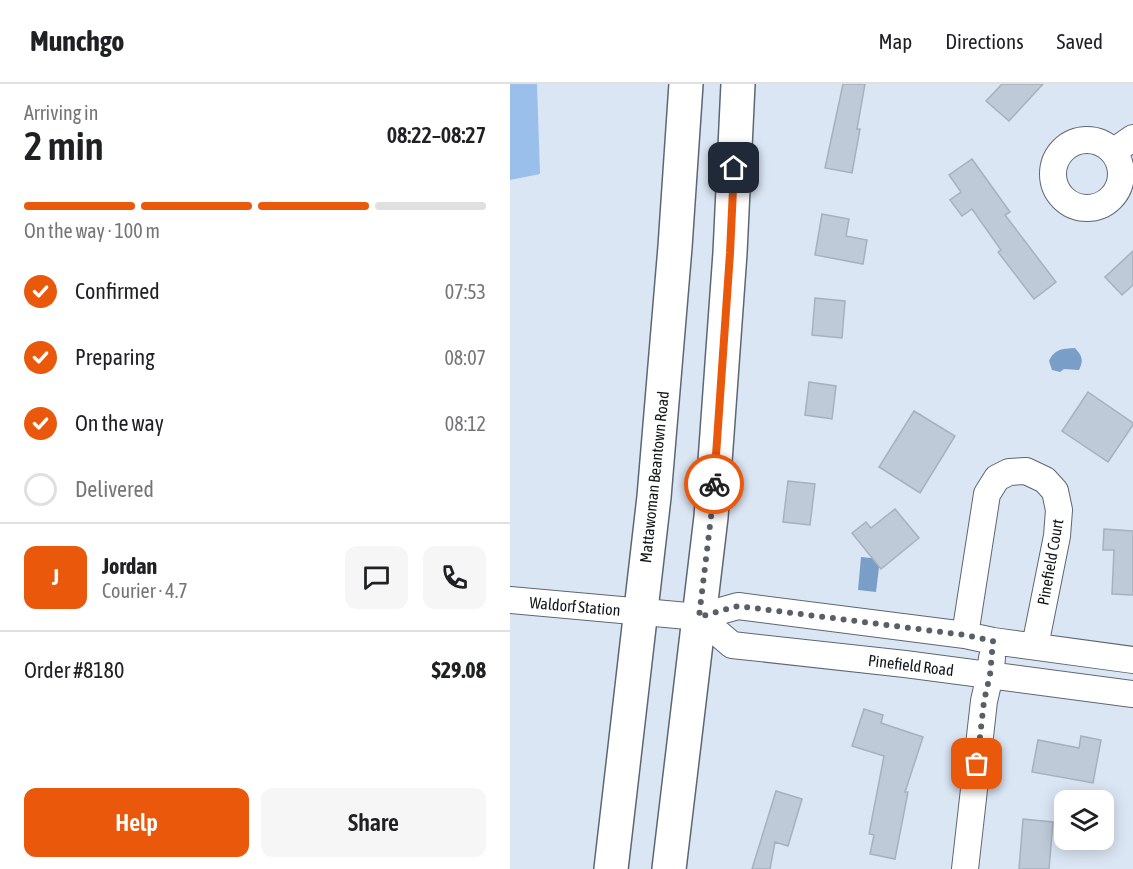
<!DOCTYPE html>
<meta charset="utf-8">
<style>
body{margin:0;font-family:"Asap Condensed",sans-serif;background:#f6f6f6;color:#202124;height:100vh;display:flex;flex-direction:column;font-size:22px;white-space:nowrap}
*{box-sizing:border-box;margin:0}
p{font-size:20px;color:#757577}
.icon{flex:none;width:33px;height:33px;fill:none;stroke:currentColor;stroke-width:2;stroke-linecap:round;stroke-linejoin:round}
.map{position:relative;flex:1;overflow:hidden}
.side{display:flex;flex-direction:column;background:#fff;width:510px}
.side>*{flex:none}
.buttons{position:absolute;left:544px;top:706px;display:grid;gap:12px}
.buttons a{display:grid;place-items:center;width:60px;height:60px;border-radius:12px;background:#fff;box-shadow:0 3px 15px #0003;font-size:30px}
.pin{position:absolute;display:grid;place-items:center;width:51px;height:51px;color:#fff;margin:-26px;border-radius:12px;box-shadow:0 3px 9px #0006}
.courier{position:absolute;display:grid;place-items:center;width:60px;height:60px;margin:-30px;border:4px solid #ea580c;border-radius:50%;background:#fff;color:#222;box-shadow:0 2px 8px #0007}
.head em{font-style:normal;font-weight:600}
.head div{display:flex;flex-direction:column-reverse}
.head{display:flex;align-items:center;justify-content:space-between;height:102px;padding:0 24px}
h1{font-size:39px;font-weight:600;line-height:45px}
.bar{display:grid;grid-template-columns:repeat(4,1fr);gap:9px 6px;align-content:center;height:72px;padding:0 24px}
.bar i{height:8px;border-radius:4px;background:#e0e0e0}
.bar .current{background:#ea580c}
.bar p{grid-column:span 4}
.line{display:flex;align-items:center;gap:15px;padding:0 24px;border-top:2px solid #e0e0e0}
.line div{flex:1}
.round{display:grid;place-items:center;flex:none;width:63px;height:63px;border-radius:12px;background:#f6f6f6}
ol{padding:0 24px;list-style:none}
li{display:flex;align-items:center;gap:18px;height:66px}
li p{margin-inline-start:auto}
li .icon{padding:6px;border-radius:50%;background:#ea580c;color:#fff;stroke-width:4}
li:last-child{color:#757577}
li i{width:33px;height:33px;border:3px solid #e0e0e0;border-radius:50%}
.cta{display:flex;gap:12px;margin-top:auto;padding:12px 24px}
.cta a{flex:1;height:69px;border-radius:12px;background:#ea580c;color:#fff;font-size:24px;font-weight:600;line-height:69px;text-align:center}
.cta a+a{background:#f6f6f6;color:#202124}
header{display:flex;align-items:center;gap:36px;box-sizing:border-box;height:84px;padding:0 30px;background:#fff;border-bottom:2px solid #e0e0e0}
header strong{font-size:28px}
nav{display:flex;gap:33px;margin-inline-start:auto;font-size:21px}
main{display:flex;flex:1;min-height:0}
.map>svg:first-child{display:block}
.green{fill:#9abfea}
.water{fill:#799ec8}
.building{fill:#becad8;stroke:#a6b1be;stroke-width:1.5}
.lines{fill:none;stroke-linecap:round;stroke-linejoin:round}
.minor-casing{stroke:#5d6773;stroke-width:28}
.trunk-casing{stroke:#5d6773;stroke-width:36}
.minor{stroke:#fff;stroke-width:26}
.trunk{stroke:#fff;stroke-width:33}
.done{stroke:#585f67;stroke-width:6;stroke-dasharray:0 10.8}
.route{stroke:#ea580c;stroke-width:8}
.labels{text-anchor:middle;stroke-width:5;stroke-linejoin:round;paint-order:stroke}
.street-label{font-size:16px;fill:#12171b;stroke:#fff}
</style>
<header>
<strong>Munchgo</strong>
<nav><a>Map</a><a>Directions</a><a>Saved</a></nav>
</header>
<main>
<section class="side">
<div class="head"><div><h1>2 min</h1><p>Arriving in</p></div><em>08:22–08:27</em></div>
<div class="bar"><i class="current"></i><i class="current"></i><i class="current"></i><i></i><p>On the way · 100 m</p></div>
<ol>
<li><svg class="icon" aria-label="check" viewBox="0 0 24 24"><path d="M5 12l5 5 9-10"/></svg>Confirmed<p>07:53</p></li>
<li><svg class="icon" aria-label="check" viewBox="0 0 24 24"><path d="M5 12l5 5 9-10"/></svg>Preparing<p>08:07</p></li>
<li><svg class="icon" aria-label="check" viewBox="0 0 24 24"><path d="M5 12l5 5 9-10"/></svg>On the way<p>08:12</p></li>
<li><i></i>Delivered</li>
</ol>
<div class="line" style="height:108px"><b class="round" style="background:#ea580c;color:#fff">J</b><div><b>Jordan</b><p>Courier · 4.7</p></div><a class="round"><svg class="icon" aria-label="chat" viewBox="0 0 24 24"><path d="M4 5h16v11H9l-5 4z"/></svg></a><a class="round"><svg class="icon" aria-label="phone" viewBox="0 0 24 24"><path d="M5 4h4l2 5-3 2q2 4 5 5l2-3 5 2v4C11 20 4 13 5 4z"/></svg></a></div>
<div class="line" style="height:78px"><div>Order #8180</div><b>$29.08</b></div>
<div class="cta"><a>Help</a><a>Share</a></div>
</section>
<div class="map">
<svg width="623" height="785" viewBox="0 0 623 785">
<rect width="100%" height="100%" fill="#dbe6f4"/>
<path class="green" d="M 0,0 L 27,0 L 30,90 L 0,96 Z"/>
<path class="water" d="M 565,264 C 572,272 574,276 569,286 L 554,285 L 550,288 L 542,286 L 539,277 C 545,264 553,265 565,264 Z
M 351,473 L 370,475 L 366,508 L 348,506 Z"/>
<path class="building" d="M 333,0 L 355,0 L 347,45 L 350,45 L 342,89 L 315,84 Z
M 492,0 L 533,0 L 499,37 L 476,17 Z
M 462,75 L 500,128 L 495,131 L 546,198 L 524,215 L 488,168 L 491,166 L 462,125 L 452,132 L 440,116 L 451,108 L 439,91 Z
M 312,130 L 339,135 L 336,152 L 357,156 L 353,180 L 305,171 Z
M 623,167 L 623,201 L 612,211 L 595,193 Z
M 305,214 L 335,217 L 332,254 L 302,251 Z
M 299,298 L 326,302 L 322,335 L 295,331 Z
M 578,308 L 623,339 L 623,341 L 598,378 L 552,347 Z
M 404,327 L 445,352 L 410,409 L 369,383 Z
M 278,397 L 305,400 L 300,441 L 273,438 Z
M 385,425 L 409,454 L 371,485 L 342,449 L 356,438 L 361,444 Z
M 594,445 L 623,447 L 623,511 L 602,510 L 604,466 L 593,466 Z
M 354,625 L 373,631 L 371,639 L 413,653 L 395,708 L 398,708 L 385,775 L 360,770 L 364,751 L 359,750 L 374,672 L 342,662 Z
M 571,652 L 591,656 L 583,699 L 522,688 L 528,656 L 569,664 Z
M 266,707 L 292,715 L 278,762 L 265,758 L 260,785 L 242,785 Z
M 513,735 L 543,738 L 539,785 L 509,785 Z"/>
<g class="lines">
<defs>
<path id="minor" d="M543 90a34 34 0 1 1 68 0a34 34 0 1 1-68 0Z
M 603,68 L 623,54
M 0,516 L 189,533 L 228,522 L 455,551 L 483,557 L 623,576
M 189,533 L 222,561 L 395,580 L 623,610
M 455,551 L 477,410 L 487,394 L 499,388 L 516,387 L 535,396 L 545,407 L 549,426 L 547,452 L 525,562
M 455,785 L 474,617 L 480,591 L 482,574"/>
<path id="trunk" d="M 101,785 L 144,413 L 165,163 L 176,0
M 159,785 L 201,433 L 220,169 L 228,0"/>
</defs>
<use href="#minor" class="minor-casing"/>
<use href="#trunk" class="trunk-casing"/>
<use href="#minor" class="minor"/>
<use href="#trunk" class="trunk"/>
</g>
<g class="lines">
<path class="done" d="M 204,400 L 201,433 L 189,533 L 228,522 L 455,551 L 483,557 L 480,591 L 474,617 L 467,680"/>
<path class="route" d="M 204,400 L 220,169 L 224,84"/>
</g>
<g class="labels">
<g class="street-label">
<text transform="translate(144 393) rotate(-84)" y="6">Mattawoman Beantown Road</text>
<text transform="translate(540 478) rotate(-80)" y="6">Pinefield Court</text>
<text transform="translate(65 522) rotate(5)" y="6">Waldorf Station</text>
<text transform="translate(401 581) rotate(7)" y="6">Pinefield Road</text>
</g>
</g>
</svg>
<div class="buttons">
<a><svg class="icon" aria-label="layers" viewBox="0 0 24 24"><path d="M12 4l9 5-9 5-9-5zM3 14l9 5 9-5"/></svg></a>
</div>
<div class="pin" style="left:467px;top:680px;background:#ea580c"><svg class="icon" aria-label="bag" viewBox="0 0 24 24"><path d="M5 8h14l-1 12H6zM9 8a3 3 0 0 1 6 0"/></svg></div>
<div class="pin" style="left:224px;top:84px;background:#1f2937"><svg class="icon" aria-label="home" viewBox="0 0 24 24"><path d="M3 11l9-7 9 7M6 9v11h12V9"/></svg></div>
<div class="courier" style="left:204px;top:400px"><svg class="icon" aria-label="bike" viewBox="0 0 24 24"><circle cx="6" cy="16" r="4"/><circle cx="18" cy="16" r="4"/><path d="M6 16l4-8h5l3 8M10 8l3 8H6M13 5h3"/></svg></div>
</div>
</main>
